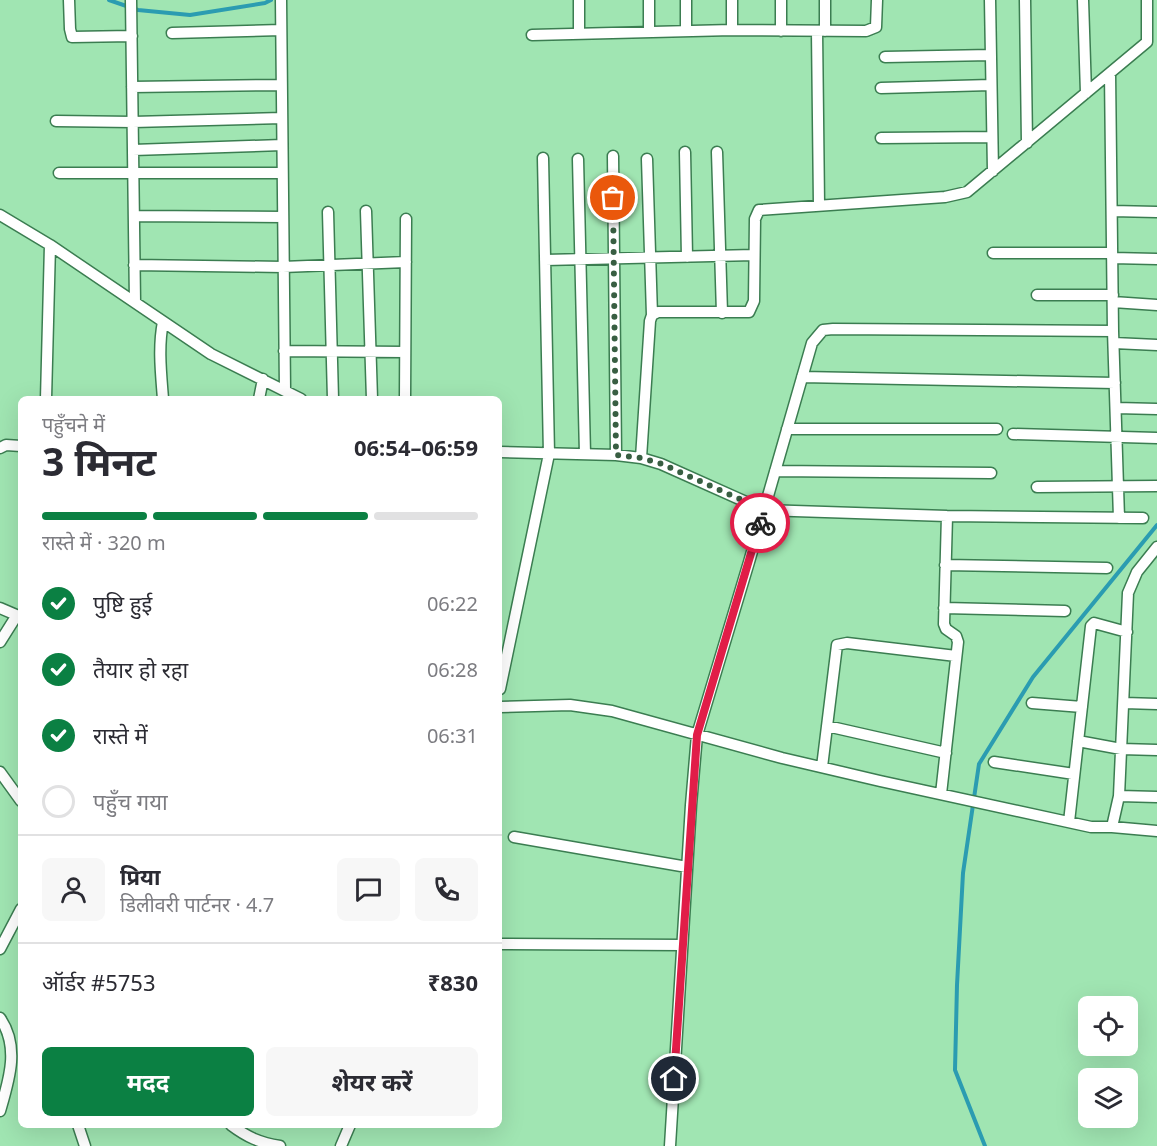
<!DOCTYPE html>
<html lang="hi">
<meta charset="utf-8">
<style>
body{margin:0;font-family:"Noto Sans","Noto Sans Devanagari",sans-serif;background:#f7f7f7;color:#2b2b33;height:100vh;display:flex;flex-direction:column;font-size:22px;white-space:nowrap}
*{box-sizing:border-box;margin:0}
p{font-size:20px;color:#7c7c81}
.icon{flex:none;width:33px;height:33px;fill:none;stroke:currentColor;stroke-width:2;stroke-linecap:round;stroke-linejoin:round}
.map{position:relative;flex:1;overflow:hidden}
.sheet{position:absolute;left:18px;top:396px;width:484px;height:732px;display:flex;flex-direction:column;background:#fff;border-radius:9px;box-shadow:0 6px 24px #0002}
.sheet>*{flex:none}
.tools{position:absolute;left:1078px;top:996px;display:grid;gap:12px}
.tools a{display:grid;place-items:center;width:60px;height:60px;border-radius:9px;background:#fff;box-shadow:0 6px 24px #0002;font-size:30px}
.pin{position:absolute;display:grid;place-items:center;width:51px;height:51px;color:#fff;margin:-26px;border:3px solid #fff;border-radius:50%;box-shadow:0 2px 6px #0007}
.courier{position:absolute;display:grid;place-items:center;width:60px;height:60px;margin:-30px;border:4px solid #e11d48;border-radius:50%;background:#fff;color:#222;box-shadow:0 2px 8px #0007}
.summary em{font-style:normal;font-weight:700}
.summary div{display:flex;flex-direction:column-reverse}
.summary{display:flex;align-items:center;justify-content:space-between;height:102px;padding:0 24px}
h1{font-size:39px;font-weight:700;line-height:45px}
.bar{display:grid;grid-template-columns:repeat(4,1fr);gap:9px 6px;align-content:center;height:72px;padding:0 24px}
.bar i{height:8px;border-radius:4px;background:#e1e1e2}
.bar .selected{background:#0b8043}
.bar p{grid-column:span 4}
.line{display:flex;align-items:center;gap:15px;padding:0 24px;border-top:2px solid #e1e1e2}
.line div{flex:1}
.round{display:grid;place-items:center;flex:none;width:63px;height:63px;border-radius:9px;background:#f7f7f7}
ol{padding:0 24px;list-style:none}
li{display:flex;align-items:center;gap:18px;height:66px}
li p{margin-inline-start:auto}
li .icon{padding:6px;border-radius:50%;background:#0b8043;color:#fff;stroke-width:4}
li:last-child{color:#7c7c81}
li i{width:33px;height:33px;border:3px solid #e1e1e2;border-radius:50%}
.button{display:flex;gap:12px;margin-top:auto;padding:12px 24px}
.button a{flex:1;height:69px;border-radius:9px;background:#0b8043;color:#fff;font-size:24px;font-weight:700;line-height:69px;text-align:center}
.button a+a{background:#f7f7f7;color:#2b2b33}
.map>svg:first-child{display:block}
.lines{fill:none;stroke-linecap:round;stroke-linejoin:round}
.stream{stroke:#2b9cb1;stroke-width:4}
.street-casing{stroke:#3b7d51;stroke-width:13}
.street{stroke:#fff;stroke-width:10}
.done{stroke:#385e42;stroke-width:6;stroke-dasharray:0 10.8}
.route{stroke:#e11d48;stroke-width:8}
</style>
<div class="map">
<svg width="1157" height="1146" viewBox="0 0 1157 1146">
<rect width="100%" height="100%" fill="#a0e5b2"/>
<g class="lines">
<path class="stream" d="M 109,0 L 138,10 L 190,15 L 265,3 L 271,0
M 985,1146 L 955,1070 L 957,985 L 963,873 L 979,764 L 1033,677 L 1157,525"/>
<defs>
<path id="street" d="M 69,0 L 70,29 L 72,37 L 132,36
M 131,0 L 135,302
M 281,0 L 285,390
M 686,0 L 686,31
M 781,0 L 781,31
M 825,0 L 825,31
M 990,0 L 993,171
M 1025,0 L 1027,143
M 1083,0 L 1086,93
M 732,30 L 732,0
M 817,31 L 819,205
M 649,32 L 649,0
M 172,33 L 281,30
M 579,34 L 579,0
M 532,35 L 732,30 L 866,31 L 876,27 L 877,0
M 885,57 L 991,55
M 1110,73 L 1113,331 L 1119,518
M 132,87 L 281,85
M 881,88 L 991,85
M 56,121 L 133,122 L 282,118
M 881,138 L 992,137
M 133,150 L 282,145
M 685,152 L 687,257
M 717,152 L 722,313
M 613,156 L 616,455
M 578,159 L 585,454
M 647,159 L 652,315
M 59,173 L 282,173
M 366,211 L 372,399
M 1112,211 L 1157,212
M 328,212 L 333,399
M 0,215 L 50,245 L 211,354 L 301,399
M 134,216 L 283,217
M 993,253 L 1112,253
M 1112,258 L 1157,259
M 545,260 L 754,255
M 134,265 L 283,267 L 406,262
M 1037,295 L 1113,295
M 1113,302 L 1157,305
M 1114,343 L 1157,345
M 284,351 L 405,352
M 802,377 L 1115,383
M 46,399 L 50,245
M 163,399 C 161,373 158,347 163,322
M 259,399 L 263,379
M 405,399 L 406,219
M 1116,408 L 1157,409
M 787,429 L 997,429
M 1013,434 L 1157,438
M 0,448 L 6,445 L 21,446
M 500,452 L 616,455 L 641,458 L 661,464 L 764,510 L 947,516 L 1143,518
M 641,458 L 650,321 L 652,315 L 658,312 L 749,312 L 754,301 L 755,219 L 759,210 L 945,197 L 967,192 L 1147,42 L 1147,0
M 775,471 L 991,473
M 1037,487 L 1157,486
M 945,565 L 1107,568
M 0,608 L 21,617
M 944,608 L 1065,611
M 0,642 L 17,615
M 500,689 L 549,454 L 543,158
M 1032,703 L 1082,707
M 1124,703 L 1157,704
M 500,707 L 570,705 L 612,711 L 782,758 L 880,781 L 1091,827 L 1112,827 L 1119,796 L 1128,593 L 1137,572 L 1157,547
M 827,726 L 946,753
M 1078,741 L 1121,749 L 1157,750
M 994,762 L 1074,774
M 822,767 L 837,645 L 847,643 L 956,656
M 0,772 L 21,801
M 941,794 L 958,642 L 956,636 L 946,629 L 944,624 L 947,516
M 1119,796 L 1157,797
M 1069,822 L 1091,626 L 1094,623 L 1127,632
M 1112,827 L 1157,831
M 514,837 L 687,867
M 500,944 L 682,945
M 0,949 L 21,909
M 0,1018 C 20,1047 9,1080 0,1111
M 78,1125 L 85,1146
M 231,1125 C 247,1137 260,1143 280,1146
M 341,1146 L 350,1125
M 670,1146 L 691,805 L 697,735 L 749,562 L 812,343 L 823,330 L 833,329 L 1113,331"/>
</defs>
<use href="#street" class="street-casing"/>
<use href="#street" class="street"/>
</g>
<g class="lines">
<path class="done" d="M 613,198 L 616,455 L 641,458 L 662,464 L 764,510 L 760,523"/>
<path class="route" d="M 674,1079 L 697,735 L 760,523"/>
</g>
</svg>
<div class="tools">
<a><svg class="icon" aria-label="locate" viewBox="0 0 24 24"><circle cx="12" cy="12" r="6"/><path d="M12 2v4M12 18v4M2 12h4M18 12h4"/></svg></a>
<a><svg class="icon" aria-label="layers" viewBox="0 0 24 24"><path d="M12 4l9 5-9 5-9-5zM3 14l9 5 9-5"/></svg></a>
</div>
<div class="pin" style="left:613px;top:198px;background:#ea580c"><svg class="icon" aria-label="bag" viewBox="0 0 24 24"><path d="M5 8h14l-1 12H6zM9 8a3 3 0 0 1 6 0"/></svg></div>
<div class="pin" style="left:674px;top:1079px;background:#1f2937"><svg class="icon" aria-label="home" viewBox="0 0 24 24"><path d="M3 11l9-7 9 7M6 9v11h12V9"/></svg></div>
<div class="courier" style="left:760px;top:523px"><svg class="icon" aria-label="bike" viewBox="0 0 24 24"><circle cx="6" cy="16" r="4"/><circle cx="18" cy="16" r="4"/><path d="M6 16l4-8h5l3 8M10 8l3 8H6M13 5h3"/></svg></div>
<section class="sheet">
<div class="summary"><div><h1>3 मिनट</h1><p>पहुँचने में</p></div><em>06:54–06:59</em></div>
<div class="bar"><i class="selected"></i><i class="selected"></i><i class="selected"></i><i></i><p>रास्ते में · 320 m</p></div>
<ol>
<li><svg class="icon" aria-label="check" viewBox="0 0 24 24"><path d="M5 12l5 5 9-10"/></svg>पुष्टि हुई<p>06:22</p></li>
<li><svg class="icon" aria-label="check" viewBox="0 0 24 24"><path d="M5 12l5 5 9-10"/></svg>तैयार हो रहा<p>06:28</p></li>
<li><svg class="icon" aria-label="check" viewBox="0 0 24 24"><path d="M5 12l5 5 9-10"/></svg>रास्ते में<p>06:31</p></li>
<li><i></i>पहुँच गया</li>
</ol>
<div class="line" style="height:108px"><a class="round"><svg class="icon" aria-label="person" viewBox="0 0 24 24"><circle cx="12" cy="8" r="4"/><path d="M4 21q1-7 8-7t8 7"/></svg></a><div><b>प्रिया</b><p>डिलीवरी पार्टनर · 4.7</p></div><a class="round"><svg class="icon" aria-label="chat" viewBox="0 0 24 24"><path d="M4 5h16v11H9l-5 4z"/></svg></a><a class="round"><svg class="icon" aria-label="phone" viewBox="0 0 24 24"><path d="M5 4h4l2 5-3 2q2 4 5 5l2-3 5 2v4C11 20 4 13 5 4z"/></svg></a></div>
<div class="line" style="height:78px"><div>ऑर्डर #5753</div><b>₹830</b></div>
<div class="button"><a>मदद</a><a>शेयर करें</a></div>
</section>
</div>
